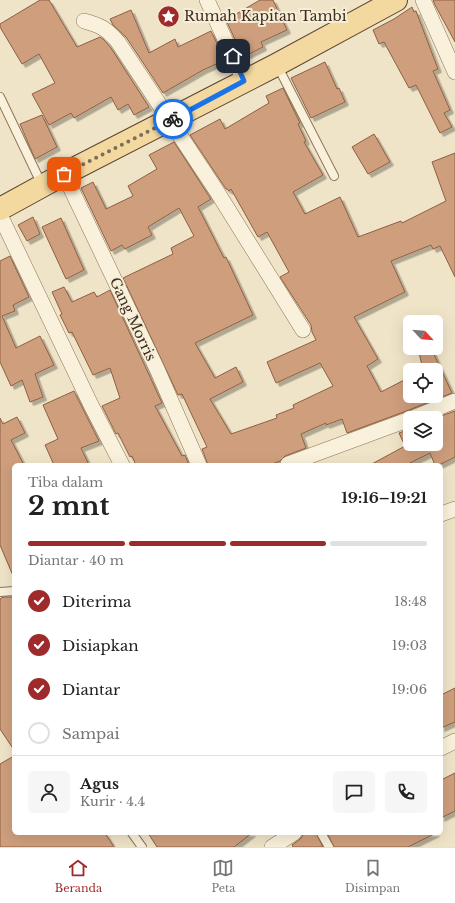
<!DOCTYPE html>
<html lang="id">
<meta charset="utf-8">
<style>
body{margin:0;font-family:"Libre Baskerville",serif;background:#f6f6f6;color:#222;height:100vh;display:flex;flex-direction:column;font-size:15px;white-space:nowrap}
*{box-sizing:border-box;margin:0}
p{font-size:13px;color:#767676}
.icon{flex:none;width:22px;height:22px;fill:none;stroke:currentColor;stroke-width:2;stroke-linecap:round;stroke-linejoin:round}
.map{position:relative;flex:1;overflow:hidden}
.sheet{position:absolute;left:12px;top:463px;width:431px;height:372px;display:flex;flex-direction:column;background:#fff;border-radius:6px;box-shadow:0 4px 16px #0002}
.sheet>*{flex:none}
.needle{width:26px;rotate:116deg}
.tools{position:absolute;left:403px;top:315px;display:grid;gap:8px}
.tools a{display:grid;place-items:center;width:40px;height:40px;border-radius:6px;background:#fff;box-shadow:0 4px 16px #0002;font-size:20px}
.pin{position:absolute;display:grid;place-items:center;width:34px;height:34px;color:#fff;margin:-17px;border-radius:8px;box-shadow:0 2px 6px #0006}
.courier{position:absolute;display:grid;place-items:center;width:40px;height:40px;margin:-20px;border:3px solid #1a73e8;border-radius:50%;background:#fff;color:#222;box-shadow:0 1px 5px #0007}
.summary em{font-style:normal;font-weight:700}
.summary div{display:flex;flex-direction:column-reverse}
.summary{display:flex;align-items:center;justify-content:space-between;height:68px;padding:0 16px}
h1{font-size:26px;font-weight:700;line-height:30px}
.bar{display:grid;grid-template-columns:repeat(4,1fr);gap:6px 4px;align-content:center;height:48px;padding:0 16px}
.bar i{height:5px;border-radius:3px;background:#e0e0e0}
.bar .on{background:#9e2a2b}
.bar p{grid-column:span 4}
.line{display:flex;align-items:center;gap:10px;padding:0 16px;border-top:1px solid #e0e0e0}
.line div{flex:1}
.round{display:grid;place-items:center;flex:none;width:42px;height:42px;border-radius:6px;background:#f6f6f6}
ol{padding:0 16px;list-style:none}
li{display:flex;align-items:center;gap:12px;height:44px}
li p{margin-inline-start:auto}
li .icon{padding:4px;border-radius:50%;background:#9e2a2b;color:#fff;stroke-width:4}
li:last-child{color:#767676}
li i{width:22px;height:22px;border:2px solid #e0e0e0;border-radius:50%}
.tab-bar{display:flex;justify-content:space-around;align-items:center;height:56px;border-top:1px solid #e0e0e0;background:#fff;font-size:11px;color:#767676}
.tab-bar a{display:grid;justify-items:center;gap:2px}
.tab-bar .on{color:#9e2a2b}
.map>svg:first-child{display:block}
.building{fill:#cf9f7d;stroke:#8d5f41;filter:url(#shadow)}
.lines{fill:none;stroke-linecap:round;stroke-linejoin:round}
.lane-casing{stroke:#8d765c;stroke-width:10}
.street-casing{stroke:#8d765c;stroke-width:16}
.primary-casing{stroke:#5b4430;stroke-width:24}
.lane{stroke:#faf1dc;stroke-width:8}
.street{stroke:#faf1dc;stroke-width:15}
.primary{stroke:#f3d9a0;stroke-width:22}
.done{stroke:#7c6e5b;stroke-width:4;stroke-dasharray:0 7.2}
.route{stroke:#1a73e8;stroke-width:5}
.labels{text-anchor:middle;stroke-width:4;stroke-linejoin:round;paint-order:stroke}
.poi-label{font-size:14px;fill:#3d2e20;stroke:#f7eed8;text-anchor:start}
.street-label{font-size:14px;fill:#3d2e20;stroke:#f7eed8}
</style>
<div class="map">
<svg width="455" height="847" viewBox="0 0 455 847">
<defs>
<filter id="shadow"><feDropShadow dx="3.5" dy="3.5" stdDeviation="0" flood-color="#0004"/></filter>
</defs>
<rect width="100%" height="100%" fill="#f0e4c8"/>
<path class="building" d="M 40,0 L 49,0 L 77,47 L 100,37 L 104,40 L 111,48 L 149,107 L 134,115 L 128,104 L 118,110 L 111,97 L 74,118 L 71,113 L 49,125 L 32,94 L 55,83 L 39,54 L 22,64 L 0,27 L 0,24 Z
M 260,0 L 273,0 L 287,30 L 261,42 L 263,47 L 243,57 L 226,20 Z
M 433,0 L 455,0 L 455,42 L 435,5 Z
M 412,7 L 414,12 L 416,11 L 438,69 L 433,71 L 450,110 L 444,113 L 452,127 L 440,133 L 416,85 L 409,88 L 384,42 L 379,44 L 373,30 L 394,19 Z
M 131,10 L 149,53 L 175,39 L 178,47 L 211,31 L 225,60 L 203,70 L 163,93 L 126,37 L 113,25 L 110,19 Z
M 325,62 L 337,89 L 339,88 L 345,102 L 311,118 L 291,78 Z
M 283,88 L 300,123 L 298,124 L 306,141 L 304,142 L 323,175 L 293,192 L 305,214 L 340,197 L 358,237 L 401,221 L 402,223 L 446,201 L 432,162 L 455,153 L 455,277 L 440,246 L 433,249 L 431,245 L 391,261 L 405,292 L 354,317 L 378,359 L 367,366 L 381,392 L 410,377 L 410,396 L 436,396 L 436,370 L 423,370 L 418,348 L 431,348 L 452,393 L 409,410 L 347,433 L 342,419 L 326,425 L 326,423 L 301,434 L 306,448 L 285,456 L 280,461 L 270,465 L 208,465 L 202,449 L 207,447 L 182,394 L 178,395 L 123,278 L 173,254 L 171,248 L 194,236 L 179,208 L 148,227 L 152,235 L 125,249 L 122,245 L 111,251 L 81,188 L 93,182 L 106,209 L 133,196 L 128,186 L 157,169 L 149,155 L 174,142 L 211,199 L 198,207 L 224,258 L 226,257 L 253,315 L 195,343 L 215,378 L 236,367 L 243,382 L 210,399 L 231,434 L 277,418 L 276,415 L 294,408 L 293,405 L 333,386 L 320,363 L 276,383 L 267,362 L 316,340 L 312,332 L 311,325 L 280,277 L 289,272 L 267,232 L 258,237 L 231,189 L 229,191 L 227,189 L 226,189 L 190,135 L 220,119 L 225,129 L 269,103 L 266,96 Z
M 42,115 L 57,147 L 35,159 L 20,124 Z
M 374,134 L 390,162 L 368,174 L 352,147 Z
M 33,217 L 40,234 L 27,241 L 18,225 Z
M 61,218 L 84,270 L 66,279 L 42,227 Z
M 10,256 L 29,297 L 13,305 L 15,311 L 2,316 L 16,348 L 40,336 L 54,365 L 35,374 L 43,397 L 30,402 L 22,380 L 11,386 L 0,362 L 0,261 Z
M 64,287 L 72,302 L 94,292 L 97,297 L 110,290 L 162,403 L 155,406 L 182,456 L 185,455 L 189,465 L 136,465 L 132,456 L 130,457 L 118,433 L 116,434 L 102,406 L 120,398 L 110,368 L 93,375 L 72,332 L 69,333 L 60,315 L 62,314 L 52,292 Z
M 74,391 L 99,441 L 81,448 L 89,465 L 54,465 L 45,445 L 58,439 L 43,405 Z
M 455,411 L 455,457 L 439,465 L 435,465 L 430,453 L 406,465 L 370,465 L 405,446 L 399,433 L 410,429 L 410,444 L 436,444 L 436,418 Z
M 17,417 L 25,433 L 11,440 L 24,465 L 14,465 L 14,578 L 0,545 L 0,418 L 3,424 Z
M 3,597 L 14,597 L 14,750 L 0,729 L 0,599 Z
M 455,688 L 455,722 L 441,728 L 441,695 Z
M 14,756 L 14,833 L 105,833 L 114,847 L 0,847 L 0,764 Z
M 455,773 L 455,811 L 441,818 L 441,780 Z
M 148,833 L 252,833 L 234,847 L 157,847 Z
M 303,833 L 316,833 L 323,847 L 293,847 L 292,845 L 299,840 L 302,837 Z
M 327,833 L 436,833 L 408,847 L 334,847 Z"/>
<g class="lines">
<defs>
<path id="lane" d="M 277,65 L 334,176
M 0,97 L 42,185
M 0,592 L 14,591
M 132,833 L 142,847
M 321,833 L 329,847"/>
<path id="street" d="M 207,0 L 244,81
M 423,0 L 455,72
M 84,21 C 100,25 107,29 118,42 L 216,190 L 303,330
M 64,174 L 157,369 L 199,465
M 0,215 L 91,405 L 122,465
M 413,418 L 455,401
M 288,464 L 410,419
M 441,514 L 455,509
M 441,748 L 455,741
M 272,847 L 294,833"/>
<path id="primary" d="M 0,209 L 64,174 L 276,65 L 396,0"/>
</defs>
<use href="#lane" class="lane-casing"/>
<use href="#street" class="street-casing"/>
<use href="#primary" class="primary-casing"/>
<use href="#lane" class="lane"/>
<use href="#street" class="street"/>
<use href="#primary" class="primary"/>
</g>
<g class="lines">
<path class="done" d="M 64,174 L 173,119"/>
<path class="route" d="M 173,119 L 244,81 L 233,56"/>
</g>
<defs>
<symbol id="sight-disc" viewBox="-11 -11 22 22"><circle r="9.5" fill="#9e2a2b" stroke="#f7eed8"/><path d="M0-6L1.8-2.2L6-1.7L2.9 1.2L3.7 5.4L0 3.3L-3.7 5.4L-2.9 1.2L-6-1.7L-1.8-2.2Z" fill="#fff"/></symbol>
</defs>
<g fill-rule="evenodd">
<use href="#sight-disc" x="156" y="4" width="25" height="25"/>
</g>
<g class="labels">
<g class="poi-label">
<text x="184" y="21">Rumah Kapitan Tambi</text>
</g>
<g class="street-label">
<text transform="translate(133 319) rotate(65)" y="5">Gang Morris</text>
</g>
</g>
</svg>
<div class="tools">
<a><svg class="needle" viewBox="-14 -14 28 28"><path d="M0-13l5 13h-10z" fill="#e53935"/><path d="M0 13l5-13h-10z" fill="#767676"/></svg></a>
<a><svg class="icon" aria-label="locate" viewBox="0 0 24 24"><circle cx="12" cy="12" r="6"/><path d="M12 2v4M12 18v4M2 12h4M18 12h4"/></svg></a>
<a><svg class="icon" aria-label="layers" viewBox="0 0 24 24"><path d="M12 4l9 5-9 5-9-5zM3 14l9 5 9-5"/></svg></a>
</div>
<div class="pin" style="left:64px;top:174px;background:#ea580c"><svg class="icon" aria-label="bag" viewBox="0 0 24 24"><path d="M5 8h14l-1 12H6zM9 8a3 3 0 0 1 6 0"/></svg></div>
<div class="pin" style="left:233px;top:56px;background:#1f2937"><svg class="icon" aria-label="home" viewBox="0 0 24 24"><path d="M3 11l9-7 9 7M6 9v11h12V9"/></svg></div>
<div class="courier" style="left:173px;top:119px"><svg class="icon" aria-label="bike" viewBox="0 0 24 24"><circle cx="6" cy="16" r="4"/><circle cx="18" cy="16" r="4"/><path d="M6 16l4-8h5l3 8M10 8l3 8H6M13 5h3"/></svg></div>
<section class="sheet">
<div class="summary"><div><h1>2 mnt</h1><p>Tiba dalam</p></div><em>19:16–19:21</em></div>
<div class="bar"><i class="on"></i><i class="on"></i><i class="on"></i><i></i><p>Diantar · 40 m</p></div>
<ol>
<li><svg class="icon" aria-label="check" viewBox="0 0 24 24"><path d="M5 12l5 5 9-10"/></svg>Diterima<p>18:48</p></li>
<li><svg class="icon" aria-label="check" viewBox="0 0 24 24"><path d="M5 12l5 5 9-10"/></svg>Disiapkan<p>19:03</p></li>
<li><svg class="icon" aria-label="check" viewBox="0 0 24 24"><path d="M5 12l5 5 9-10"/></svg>Diantar<p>19:06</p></li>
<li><i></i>Sampai</li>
</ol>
<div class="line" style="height:72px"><a class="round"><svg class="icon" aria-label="person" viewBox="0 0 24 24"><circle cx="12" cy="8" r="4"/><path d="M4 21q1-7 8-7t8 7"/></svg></a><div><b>Agus</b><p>Kurir · 4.4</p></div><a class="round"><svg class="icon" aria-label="chat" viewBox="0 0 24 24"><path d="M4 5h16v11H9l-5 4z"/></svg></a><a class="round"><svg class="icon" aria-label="phone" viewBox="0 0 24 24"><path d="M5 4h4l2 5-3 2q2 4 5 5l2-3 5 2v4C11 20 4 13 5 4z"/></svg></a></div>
</section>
</div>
<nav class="tab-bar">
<a class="on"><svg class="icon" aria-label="home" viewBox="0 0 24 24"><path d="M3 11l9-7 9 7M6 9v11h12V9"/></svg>Beranda</a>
<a><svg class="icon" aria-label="map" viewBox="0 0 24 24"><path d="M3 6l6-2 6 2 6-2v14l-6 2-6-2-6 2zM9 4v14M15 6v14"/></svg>Peta</a>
<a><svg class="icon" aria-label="saved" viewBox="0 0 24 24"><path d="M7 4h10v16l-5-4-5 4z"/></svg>Disimpan</a>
</nav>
